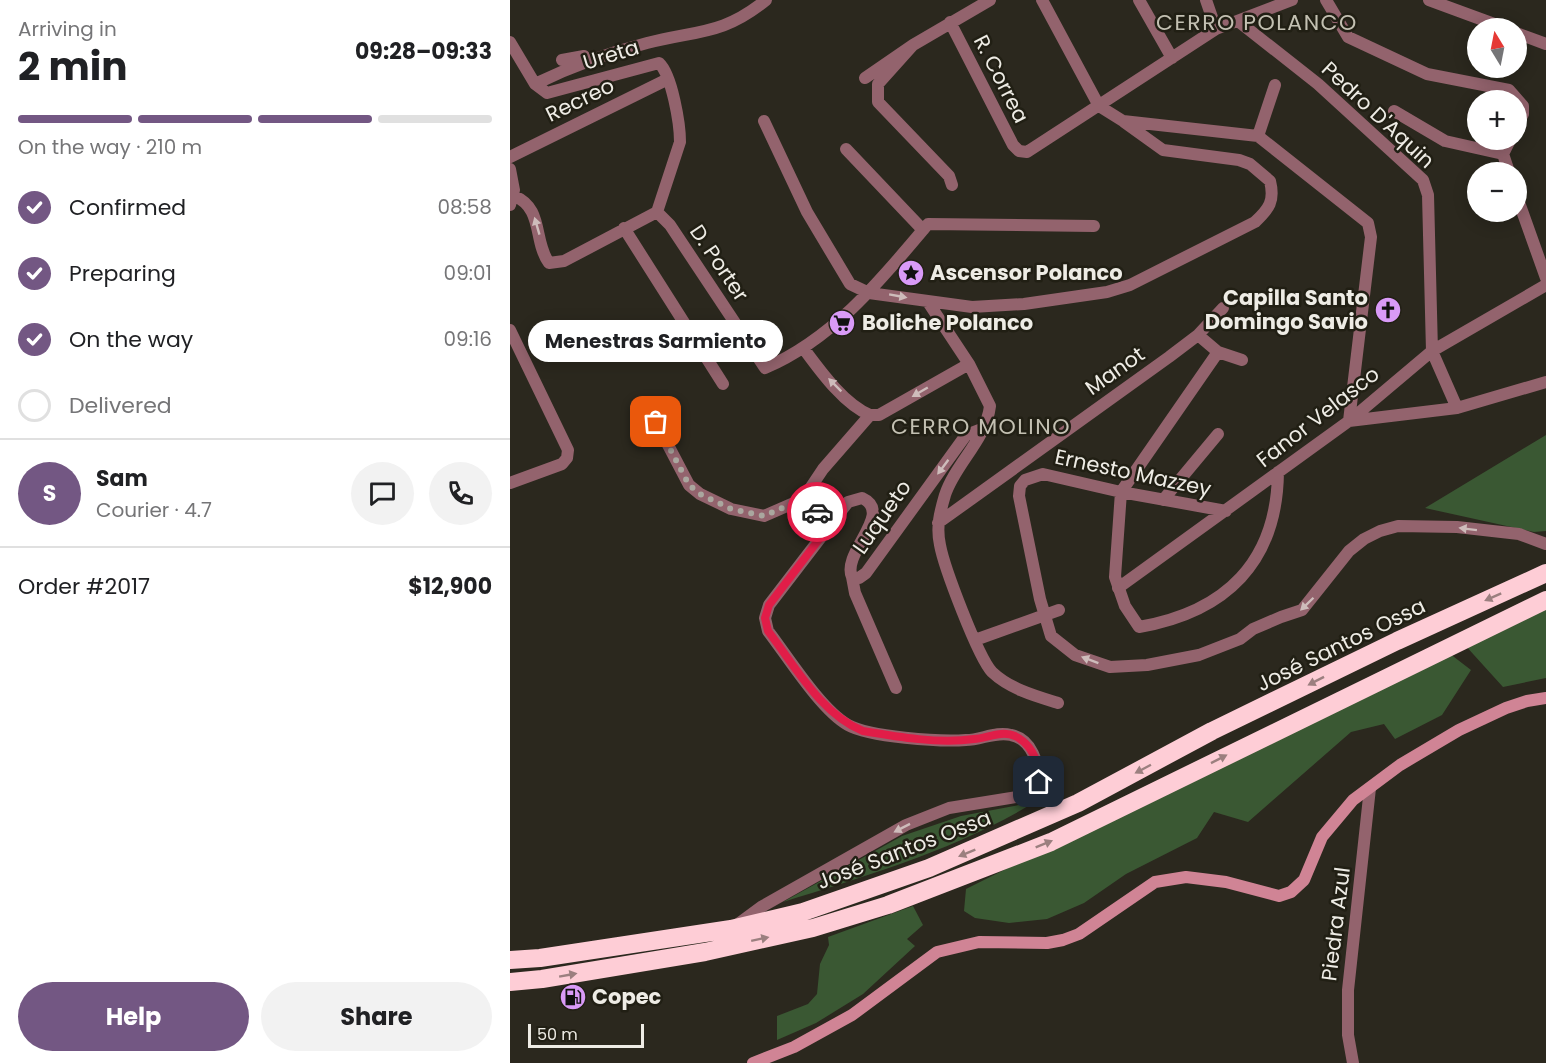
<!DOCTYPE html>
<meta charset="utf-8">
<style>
body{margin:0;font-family:Poppins,sans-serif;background:#f2f2f2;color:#202124;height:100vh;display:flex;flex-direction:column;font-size:22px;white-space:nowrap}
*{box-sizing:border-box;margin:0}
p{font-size:20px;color:#757577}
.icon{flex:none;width:33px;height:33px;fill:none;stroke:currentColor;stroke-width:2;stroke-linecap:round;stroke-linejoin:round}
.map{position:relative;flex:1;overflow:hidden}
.panel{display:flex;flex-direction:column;background:#fff;width:510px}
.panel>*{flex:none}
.needle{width:39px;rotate:350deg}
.controls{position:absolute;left:957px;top:18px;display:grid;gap:12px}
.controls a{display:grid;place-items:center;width:60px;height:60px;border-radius:50%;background:#fff;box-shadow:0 3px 15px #0003;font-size:30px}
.scale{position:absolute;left:18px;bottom:15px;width:116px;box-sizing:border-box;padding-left:6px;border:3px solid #eeece5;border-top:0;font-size:16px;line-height:21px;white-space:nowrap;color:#eeece5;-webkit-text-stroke:4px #211f14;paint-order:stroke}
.pin{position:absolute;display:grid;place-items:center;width:51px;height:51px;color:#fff;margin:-26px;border-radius:12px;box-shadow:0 3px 9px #0006}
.courier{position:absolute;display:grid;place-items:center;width:60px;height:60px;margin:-30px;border:4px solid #e11d48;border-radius:50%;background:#fff;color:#222;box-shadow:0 2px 8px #0007}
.bubble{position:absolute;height:42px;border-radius:21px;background:#fff;box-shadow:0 3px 15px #0003;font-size:20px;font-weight:700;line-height:42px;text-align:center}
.overview em{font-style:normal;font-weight:700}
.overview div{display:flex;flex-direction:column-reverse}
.overview{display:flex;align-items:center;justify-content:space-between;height:102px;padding:0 18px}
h1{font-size:39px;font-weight:700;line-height:45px}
.bar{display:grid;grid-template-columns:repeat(4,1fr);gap:9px 6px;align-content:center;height:72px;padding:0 18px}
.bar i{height:8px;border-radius:4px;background:#e0e0e0}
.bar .current{background:#735783}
.bar p{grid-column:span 4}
.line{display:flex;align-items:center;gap:15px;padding:0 18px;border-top:2px solid #e0e0e0}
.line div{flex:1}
.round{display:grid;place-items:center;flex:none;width:63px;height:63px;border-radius:32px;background:#f2f2f2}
ol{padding:0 18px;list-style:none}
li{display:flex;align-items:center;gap:18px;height:66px}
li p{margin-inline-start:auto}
li .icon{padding:6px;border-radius:50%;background:#735783;color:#fff;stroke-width:4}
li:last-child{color:#757577}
li i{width:33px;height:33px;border:3px solid #e0e0e0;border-radius:50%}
.button{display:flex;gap:12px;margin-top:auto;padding:12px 18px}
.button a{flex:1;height:69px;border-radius:36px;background:#735783;color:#fff;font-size:24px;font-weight:700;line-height:69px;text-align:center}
.button a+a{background:#f2f2f2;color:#202124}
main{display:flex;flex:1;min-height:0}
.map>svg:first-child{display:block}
.green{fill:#3a5833}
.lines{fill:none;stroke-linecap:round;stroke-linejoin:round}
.street{stroke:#93636d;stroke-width:12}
.secondary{stroke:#d08495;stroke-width:12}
.highway{stroke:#fecdd6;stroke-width:18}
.oneway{fill:#cebcbb}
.oneway2{fill:#9b7f7f}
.done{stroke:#aaa79f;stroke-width:6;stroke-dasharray:0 10.8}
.route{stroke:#e11d48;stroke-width:8}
.labels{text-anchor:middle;stroke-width:5;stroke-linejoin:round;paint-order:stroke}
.street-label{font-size:21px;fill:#eeece5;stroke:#211f14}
.poi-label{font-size:21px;font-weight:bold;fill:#eeece5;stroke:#211f14;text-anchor:start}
.neighbourhood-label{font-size:22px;letter-spacing:1.5px;fill:#c3c0b2;stroke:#211f14}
</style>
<main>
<section class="panel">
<div class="overview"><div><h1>2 min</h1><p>Arriving in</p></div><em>09:28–09:33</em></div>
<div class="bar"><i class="current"></i><i class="current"></i><i class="current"></i><i></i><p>On the way · 210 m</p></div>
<ol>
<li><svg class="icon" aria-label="check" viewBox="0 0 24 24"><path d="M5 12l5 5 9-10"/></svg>Confirmed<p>08:58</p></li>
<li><svg class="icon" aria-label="check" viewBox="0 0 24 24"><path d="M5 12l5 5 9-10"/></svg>Preparing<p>09:01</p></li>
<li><svg class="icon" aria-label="check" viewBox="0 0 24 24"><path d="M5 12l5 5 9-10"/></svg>On the way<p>09:16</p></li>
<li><i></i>Delivered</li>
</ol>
<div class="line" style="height:108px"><b class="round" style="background:#735783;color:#fff">S</b><div><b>Sam</b><p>Courier · 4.7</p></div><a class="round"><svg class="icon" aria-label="chat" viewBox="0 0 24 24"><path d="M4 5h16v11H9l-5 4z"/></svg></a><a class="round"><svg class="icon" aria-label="phone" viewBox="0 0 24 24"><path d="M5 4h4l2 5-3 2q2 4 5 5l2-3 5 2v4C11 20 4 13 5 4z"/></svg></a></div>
<div class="line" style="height:78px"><div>Order #2017</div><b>$12,900</b></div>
<div class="button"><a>Help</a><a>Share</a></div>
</section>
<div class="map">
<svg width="1036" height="1063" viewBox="0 0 1036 1063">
<rect width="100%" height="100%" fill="#2b281e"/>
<path class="green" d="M 1036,435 L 1036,531 L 1024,532 L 915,508 Z
M 1036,607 L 1036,678 L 993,687 L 954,644 Z
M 935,650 L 961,670 L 932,715 L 885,739 L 874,724 L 841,732 L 738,822 L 704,812 L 687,838 L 616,874 L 574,903 L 537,919 L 499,923 L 465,918 L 454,911 L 456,889 Z
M 525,802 C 448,849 359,875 273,902 L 392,836 L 451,816 Z
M 403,906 L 413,925 L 397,939 L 405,946 L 353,994 L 306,1023 L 267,1040 L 267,1016 L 298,1004 L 307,994 L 310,964 L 319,945 L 318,937 Z"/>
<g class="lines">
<path class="street" d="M 532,0 L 589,106 L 613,121 L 748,136 L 858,223 L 861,237 L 839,421 L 947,408 L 1036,382
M 629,0 L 662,58
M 696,0 L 706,29
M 816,0 L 838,37 L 917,74 L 999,90 L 1013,106 L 1013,114 L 1006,127
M 919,0 L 995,28
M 728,21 L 808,84 L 913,180 L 918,195 L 922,351 L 947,408
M 440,22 L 503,145 L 509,151 L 517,152 L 706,29 L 782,0
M 1006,33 L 1036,44
M 0,42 L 25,84 L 37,93 L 149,63 C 162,75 170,124 170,142 L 147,212 L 54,261 L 39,263 C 23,241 34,208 4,196
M 403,45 L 368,84 L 368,102 L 439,176 L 442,185
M 52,60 L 74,56
M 355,78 L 403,45 L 480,0
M 25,84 C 62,66 98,53 137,43 C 188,30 213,35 256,0
M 884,111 L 935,141 L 993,154
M 254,121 L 297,212 L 340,284 L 359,293 L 462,307 L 514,304 L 597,292 L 620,285 L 745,222 C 759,209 765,201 760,181 L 740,164 L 729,160 L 653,150 L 614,122
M 748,136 L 765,85
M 336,149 L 413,230
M 993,154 L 999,172
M 993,154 L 1000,140
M 0,157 L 158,79
M 0,169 L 4,190 L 0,205
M 1006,194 L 1036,278
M 147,212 L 160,225 L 255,368 C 323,339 371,280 418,224 L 584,226
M 114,228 L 213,384
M 418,302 L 459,364 L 480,406 C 476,440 445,464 435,495 C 430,512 426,527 430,545 C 434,567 468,657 482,672 C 500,689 525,696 548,703
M 0,330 L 58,450 L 57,458 L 52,464 L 0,483
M 688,335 L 708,352 L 732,360
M 294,349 C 311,372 334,404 360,415
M 708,352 L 611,492 L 605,577 L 615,606 L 629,627 C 716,612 767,562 768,472
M 146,422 L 179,485 L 190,494 L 221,509 L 254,516 L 293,499 L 313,469 L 360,415 L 369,415 L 459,364
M 293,499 L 320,524
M 653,500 L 708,434
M 716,511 L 611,492 L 533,474 L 515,480 L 510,486 L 509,496 L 530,599 L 541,636 L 565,655 L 600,667 L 637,665 L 689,655 L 730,639 L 743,629 L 771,617 L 792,610 L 839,551 L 854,539 L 870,531 L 888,526 L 947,527 L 1009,534 L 1036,544
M 428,523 L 659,357 L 688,335 L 713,308
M 342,577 L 345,593 L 386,688
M 608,588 L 839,421 L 922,351 L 1036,285
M 465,640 L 549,610
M 228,924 L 251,907 L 396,825 L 439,808 L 519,795 L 529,782 C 529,764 522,739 501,735 C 486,731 471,740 456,740 C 430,742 359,737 338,725 C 311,710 278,657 258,631 L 255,618 L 259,605 L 338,502 L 352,498 C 385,513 331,553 342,577 L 349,578 L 356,573 L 456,435 L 474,428
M 843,1063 L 838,1035 L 838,990 L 860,788"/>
<path class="secondary" d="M 243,1063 L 284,1047 L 342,1015 L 427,952 L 469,942 L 537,943 L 553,940 L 569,934 L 645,882 L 676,877 L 716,882 L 769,896 L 781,892 L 794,880 L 812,837 L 843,800 L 890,765 L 949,730 L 996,708 L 1017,701 L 1036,698"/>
<path class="highway" d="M 0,960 L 30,958 L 221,929 L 293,912 L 419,868 L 568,803 L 702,731 L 887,641 L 1036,573
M 0,982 L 32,979 L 195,952 L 303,928 L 378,905 L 541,842 L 1036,600"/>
</g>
<defs><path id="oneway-solid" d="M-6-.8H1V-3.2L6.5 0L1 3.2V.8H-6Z" transform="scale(1.5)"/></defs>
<g class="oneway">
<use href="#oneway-solid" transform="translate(27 226) rotate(-106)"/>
<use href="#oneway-solid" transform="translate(388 296) rotate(10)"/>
<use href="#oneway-solid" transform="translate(325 385) rotate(-135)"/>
<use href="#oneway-solid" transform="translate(410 392) rotate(150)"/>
<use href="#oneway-solid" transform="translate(433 467) rotate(127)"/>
<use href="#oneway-solid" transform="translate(958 529) rotate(-173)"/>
<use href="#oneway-solid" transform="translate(797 604) rotate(136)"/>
<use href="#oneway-solid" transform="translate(580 660) rotate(-159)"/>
<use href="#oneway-solid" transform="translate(392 828) rotate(153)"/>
</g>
<g class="oneway2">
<use href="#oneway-solid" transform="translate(983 597) rotate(156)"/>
<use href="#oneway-solid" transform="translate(806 681) rotate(153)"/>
<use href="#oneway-solid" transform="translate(709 759) rotate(-27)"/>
<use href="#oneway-solid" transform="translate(633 769) rotate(152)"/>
<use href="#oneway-solid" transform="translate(534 844) rotate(-22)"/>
<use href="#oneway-solid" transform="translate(457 853) rotate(158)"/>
<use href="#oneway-solid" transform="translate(250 939) rotate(-12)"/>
<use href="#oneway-solid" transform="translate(58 975) rotate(-10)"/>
</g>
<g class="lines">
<path class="done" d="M 146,422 L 179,485 L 190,494 L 221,509 L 254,516 L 293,499 L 307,512"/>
<path class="route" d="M 307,512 L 320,525 L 259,605 L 255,618 L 258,631 C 285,666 311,714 353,731 C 388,737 429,744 464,739 C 477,738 492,730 505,736 C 523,745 529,763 529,782"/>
</g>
<defs>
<symbol id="sight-disc" viewBox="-11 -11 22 22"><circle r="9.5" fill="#d99af7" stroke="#211f14"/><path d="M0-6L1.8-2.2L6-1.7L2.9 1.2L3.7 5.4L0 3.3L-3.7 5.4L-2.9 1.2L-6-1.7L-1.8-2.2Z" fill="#111"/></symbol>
<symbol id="church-disc" viewBox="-11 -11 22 22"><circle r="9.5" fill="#d99af7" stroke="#211f14"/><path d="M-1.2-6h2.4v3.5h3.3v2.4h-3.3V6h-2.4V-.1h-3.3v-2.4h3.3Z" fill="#111"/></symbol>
<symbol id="supermarket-disc" viewBox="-11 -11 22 22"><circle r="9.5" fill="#d99af7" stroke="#211f14"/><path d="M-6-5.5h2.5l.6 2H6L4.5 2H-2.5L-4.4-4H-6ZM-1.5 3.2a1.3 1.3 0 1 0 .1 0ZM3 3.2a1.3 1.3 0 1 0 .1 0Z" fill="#111"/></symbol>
<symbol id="fuel-disc" viewBox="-11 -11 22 22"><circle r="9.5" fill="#d99af7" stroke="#211f14"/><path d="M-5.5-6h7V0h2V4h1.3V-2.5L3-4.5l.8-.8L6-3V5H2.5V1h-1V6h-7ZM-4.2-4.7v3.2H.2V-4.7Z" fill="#111"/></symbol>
</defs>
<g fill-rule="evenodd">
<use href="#sight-disc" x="386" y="258" width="30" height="30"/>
<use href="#church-disc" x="863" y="295" width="30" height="30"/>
<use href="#supermarket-disc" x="317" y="308" width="30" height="30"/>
<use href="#fuel-disc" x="48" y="982" width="30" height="30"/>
</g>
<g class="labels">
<g class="street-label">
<text transform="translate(101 55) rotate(-17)" y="7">Ureta</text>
<text transform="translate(491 79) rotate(63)" y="7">R. Correa</text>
<text transform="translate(70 100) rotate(-26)" y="7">Recreo</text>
<text transform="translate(868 115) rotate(43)" y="7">Pedro D'Aquin</text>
<text transform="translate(209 263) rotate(56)" y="7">D. Porter</text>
<text transform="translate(605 371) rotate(-35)" y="7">Manot</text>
<text transform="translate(808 417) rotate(-38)" y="7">Fanor Velasco</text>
<text transform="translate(623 473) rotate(12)" y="7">Ernesto Mazzey</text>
<text transform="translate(372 517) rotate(-55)" y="7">Luqueto</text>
<text transform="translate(831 645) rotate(-26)" y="7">José Santos Ossa</text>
<text transform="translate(394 850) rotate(-21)" y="7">José Santos Ossa</text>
<text transform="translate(826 924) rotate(-83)" y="7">Piedra Azul</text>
</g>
<g class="poi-label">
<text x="420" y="280">Ascensor Polanco</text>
<text x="858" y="305" text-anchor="end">Capilla Santo<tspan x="858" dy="24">Domingo Savio</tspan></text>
<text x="352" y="330">Boliche Polanco</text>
<text x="82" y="1004">Copec</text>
</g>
<g class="neighbourhood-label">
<text x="747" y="30">CERRO POLANCO</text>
<text x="471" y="434">CERRO MOLINO</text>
</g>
</g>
</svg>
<div class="controls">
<a><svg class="needle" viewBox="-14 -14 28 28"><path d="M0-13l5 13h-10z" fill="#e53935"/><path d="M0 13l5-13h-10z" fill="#757577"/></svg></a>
<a>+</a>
<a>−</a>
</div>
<div class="scale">50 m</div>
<div class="pin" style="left:146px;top:422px;background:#ea580c"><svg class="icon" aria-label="bag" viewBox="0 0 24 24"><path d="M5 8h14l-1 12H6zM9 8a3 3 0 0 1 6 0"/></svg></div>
<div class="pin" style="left:529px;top:782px;background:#1f2937"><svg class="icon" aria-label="home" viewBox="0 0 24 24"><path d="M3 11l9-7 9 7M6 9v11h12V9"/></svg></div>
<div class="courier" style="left:307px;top:512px"><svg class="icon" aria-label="car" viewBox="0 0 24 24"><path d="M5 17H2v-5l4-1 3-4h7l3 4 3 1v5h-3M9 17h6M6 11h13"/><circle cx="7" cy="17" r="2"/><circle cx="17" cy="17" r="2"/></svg></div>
<div class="bubble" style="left:18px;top:320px;width:255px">Menestras Sarmiento</div>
</div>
</main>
